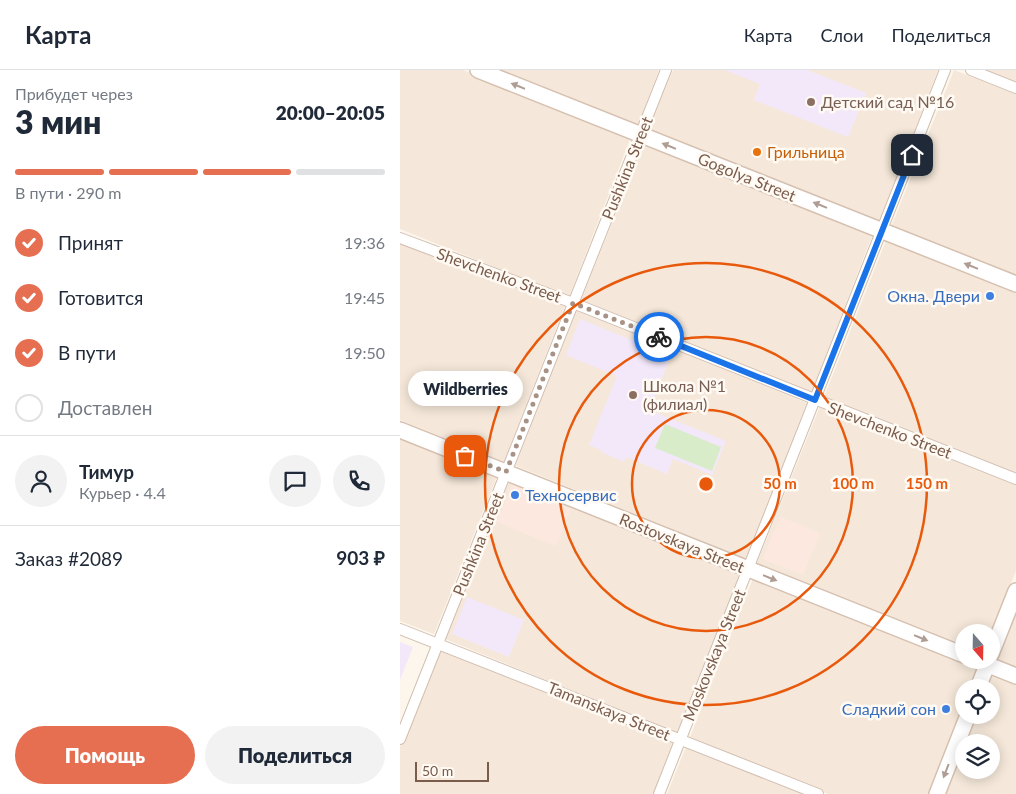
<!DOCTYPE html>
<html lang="ru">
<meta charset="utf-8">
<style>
body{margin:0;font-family:Lato,sans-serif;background:#f2f2f3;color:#1f2937;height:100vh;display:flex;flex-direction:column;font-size:19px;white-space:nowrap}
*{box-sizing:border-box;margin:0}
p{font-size:16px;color:#747a83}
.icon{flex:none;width:28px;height:28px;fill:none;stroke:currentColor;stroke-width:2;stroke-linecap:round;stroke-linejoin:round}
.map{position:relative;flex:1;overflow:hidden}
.drawer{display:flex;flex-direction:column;background:#fff;width:400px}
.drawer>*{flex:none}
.needle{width:32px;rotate:160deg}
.tools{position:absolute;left:555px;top:554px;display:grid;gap:10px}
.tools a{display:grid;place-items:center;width:45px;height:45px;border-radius:50%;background:#fff;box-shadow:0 2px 12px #0003;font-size:25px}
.scale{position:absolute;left:15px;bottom:12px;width:74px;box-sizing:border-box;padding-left:5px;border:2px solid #7a5c4d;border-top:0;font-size:14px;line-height:18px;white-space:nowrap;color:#7a5c4d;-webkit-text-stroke:4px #fffaf3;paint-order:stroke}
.pin{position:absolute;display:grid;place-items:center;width:42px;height:42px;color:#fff;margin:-21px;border-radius:10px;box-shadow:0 2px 8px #0006}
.courier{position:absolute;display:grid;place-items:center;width:50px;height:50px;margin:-25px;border:4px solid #1a73e8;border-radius:50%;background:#fff;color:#222;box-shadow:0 1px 6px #0007}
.bubble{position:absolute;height:35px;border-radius:18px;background:#fff;box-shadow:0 2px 12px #0003;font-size:16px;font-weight:800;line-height:35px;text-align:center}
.head em{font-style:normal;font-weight:800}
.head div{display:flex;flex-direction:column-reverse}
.head{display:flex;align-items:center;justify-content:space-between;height:85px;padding:0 15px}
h1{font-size:32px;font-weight:800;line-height:38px}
.bar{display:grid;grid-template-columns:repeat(4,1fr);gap:8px 5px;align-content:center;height:60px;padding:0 15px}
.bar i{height:6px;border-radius:4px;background:#e0e1e3}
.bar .current{background:#e76f51}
.bar p{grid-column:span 4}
.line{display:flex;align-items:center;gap:12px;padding:0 15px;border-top:1px solid #e0e1e3}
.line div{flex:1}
.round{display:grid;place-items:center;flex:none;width:52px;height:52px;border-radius:26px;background:#f2f2f3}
ol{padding:0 15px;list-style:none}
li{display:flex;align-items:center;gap:15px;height:55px}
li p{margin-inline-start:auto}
li .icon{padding:5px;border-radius:50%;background:#e76f51;color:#fff;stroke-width:4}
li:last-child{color:#747a83}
li i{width:28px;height:28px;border:2px solid #e0e1e3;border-radius:50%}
.action{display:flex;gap:10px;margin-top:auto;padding:10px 15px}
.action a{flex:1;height:58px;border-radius:30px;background:#e76f51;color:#fff;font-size:20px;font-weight:800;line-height:58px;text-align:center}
.action a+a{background:#f2f2f3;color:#1f2937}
header{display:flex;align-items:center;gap:30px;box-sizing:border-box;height:70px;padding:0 25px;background:#fff;border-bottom:1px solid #e0e1e3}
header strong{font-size:24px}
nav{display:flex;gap:28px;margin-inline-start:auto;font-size:18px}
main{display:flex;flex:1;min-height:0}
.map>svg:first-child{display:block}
.residential{fill:#f5e8da;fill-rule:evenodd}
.commercial{fill:#fde8e0}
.education{fill:#f3e8fa}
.green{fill:#d8ecc9}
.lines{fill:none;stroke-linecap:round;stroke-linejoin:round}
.street-casing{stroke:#d1beb0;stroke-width:12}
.secondary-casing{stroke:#d6c0b0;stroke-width:18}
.street{stroke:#fff;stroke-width:10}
.secondary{stroke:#fff;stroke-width:15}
.oneway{fill:#af9d94}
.done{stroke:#a89285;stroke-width:5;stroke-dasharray:0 9}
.route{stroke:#1a73e8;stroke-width:6}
.ring{fill:none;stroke:#e8590c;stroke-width:2.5}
.education-dot{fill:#8d6e63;stroke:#fffaf3;stroke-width:2}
.food-dot{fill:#e8710a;stroke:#fffaf3;stroke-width:2}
.shop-dot{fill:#3f7fe0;stroke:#fffaf3;stroke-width:2}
.labels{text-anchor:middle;stroke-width:5;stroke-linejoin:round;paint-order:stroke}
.education-label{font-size:16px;fill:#785e54;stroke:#fffaf3;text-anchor:start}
.food-label{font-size:16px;fill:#c56008;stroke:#fffaf3;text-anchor:start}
.street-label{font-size:16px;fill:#7a5c4d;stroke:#fffaf3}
.shop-label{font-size:16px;fill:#366cbe;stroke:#fffaf3;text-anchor:end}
.centre{fill:#e8590c;stroke:#fffaf3;stroke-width:2.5}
.ring-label{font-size:15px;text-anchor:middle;font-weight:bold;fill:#e8590c;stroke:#fffaf3;stroke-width:5;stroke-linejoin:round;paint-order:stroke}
</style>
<header>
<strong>Карта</strong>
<nav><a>Карта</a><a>Слои</a><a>Поделиться</a></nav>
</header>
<main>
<section class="drawer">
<div class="head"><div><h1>3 мин</h1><p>Прибудет через</p></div><em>20:00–20:05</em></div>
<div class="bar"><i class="current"></i><i class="current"></i><i class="current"></i><i></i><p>В пути · 290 m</p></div>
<ol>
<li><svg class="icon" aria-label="check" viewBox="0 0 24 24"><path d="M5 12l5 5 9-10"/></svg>Принят<p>19:36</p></li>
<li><svg class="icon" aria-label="check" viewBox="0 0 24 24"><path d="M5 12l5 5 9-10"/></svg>Готовится<p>19:45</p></li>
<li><svg class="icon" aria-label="check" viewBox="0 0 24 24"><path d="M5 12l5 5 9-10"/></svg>В пути<p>19:50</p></li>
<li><i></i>Доставлен</li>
</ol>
<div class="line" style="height:90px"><a class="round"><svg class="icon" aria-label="person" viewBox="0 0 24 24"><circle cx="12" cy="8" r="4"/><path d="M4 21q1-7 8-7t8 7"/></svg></a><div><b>Тимур</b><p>Курьер · 4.4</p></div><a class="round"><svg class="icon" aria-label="chat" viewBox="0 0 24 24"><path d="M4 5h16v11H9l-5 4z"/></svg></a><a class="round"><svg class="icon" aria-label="phone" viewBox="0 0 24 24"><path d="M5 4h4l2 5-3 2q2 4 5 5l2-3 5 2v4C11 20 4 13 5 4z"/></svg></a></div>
<div class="line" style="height:65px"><div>Заказ #2089</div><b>903 ₽</b></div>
<div class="action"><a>Помощь</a><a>Поделиться</a></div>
</section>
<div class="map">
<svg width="616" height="724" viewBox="0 0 616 724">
<rect width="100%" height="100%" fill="#fdf6ec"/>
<path class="residential" d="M 0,0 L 63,0 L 231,67 L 169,227 L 0,159 Z
M 91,0 L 259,0 L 237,58 Z
M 273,0 L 538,0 L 479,152 L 248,60 Z
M 554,0 L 616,24 L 616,207 L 491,157 Z
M 583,0 L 616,0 L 616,13 Z
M 245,72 L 473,163 L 412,322 L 181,230 Z
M 487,168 L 616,220 L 616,404 L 424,327 Z
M 0,171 L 165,236 L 104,392 L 0,350 Z
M 177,240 L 407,333 L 347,489 L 114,395 Z
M 420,336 L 616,414 L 616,501 L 591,562 L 564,562 L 564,576 L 357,493 Z
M 0,365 L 98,404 L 34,564 L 0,551 Z
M 109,410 L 341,502 L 277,663 L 45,569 Z
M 354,506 L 579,597 L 572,617 L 564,618 L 564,637 L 530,724 L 428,724 L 290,667 Z
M 616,533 L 616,597 L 594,588 Z
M 39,579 L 273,673 L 253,724 L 0,724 L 0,677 Z
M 589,601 L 616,612 L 616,724 L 541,724 L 572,645 L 591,645 L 591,618 L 583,617 ZM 564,672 L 591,672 L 591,700 L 564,700 Z
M 286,677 L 402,724 L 267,724 Z"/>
<path class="commercial" d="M 112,415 L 171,439 L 156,476 L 97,452 Z
M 380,447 L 420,463 L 403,505 L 363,489 Z"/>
<path class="education" d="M 325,0 L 407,0 L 466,23 L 448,67 L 354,30 L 360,14 Z
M 180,249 L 271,286 L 249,340 L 326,371 L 312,405 L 273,389 L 267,404 L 226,387 L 224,392 L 201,382 L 201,380 L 189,375 L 217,306 L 166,285 Z
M 67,527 L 124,550 L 109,587 L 52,564 Z
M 0,572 L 13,577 L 0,610 Z"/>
<path class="green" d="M 265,354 L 321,377 L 312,401 L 255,378 Z"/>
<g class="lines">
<defs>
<path id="street" d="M 571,0 L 616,18
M 0,168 L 173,233 L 616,409
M 0,559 L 418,724
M 0,669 L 266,0
M 259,724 L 545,0"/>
<path id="secondary" d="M 78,0 L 616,214
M 0,360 L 564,585
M 591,584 L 616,521
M 576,590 L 616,606
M 578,618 L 589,590
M 537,724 L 568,645"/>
</defs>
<use href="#street" class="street-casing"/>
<use href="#secondary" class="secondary-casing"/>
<use href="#street" class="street"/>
<use href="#secondary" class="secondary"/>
</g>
<defs><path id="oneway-solid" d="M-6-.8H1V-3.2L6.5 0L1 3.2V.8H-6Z" transform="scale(1.25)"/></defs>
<g class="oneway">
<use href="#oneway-solid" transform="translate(118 16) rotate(-158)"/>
<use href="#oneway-solid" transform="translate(269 76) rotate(-158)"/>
<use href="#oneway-solid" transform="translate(420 135) rotate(-158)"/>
<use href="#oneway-solid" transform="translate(571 196) rotate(-158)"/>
<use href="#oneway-solid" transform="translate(370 508) rotate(22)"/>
<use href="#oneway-solid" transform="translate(521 568) rotate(22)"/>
<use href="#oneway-solid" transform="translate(546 701) rotate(111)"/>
</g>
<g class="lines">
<path class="done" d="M 65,386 L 106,402 L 173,233 L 259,267"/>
<path class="route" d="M 259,267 L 415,330 L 512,85"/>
</g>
<g class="ring">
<circle cx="306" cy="414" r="74"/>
<circle cx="306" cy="414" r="147"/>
<circle cx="306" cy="414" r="221"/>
</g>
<g class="education-dot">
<circle cx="411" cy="32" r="5"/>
<circle cx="233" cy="325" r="5"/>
</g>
<circle class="food-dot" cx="357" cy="82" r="5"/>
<g class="shop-dot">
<circle cx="590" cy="226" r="5"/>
<circle cx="115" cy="425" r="5"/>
<circle cx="546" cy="639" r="5"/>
</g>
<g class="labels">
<g class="education-label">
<text x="421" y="38">Детский сад №16</text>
<text x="243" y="322">Школа №1<tspan x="243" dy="18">(филиал)</tspan></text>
</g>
<g class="food-label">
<text x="367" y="88">Грильница</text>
</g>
<g class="street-label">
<text transform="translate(227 98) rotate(-68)" y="6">Pushkina Street</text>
<text transform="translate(347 107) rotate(22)" y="6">Gogolya Street</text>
<text transform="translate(99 205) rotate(20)" y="6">Shevchenko Street</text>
<text transform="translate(490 360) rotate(21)" y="6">Shevchenko Street</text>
<text transform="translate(282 473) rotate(22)" y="6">Rostovskaya Street</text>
<text transform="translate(78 474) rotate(-68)" y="6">Pushkina Street</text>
<text transform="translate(314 585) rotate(-68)" y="6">Moskovskaya Street</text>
<text transform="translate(209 641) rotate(22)" y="6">Tamanskaya Street</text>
</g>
<g class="shop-label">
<text x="580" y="232">Окна. Двери</text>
<text x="125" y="431" text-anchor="start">Техносервис</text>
<text x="536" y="645">Сладкий сон</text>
</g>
</g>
<circle cx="306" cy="414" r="8" class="centre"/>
<g class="ring-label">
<text x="380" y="419">50 m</text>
<text x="453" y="419">100 m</text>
<text x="527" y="419">150 m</text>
</g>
</svg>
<div class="tools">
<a><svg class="needle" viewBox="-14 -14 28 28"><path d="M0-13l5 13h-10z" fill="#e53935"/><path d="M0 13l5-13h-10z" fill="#747a83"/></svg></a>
<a><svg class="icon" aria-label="locate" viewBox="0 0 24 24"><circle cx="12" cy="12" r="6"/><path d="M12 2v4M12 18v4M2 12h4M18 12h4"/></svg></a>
<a><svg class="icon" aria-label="layers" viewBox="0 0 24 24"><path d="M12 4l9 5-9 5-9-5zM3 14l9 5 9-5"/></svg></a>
</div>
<div class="scale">50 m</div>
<div class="pin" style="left:65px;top:386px;background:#ea580c"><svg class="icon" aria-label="bag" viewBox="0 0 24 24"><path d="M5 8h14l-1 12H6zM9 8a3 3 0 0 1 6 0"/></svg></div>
<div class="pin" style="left:512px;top:85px;background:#1f2937"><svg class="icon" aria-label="home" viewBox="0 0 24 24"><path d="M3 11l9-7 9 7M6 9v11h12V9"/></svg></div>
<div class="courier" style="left:259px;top:267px"><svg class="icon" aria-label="bike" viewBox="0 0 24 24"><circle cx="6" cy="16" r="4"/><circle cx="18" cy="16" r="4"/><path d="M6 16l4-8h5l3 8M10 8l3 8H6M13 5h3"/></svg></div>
<div class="bubble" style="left:8px;top:301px;width:115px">Wildberries</div>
</div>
</main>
